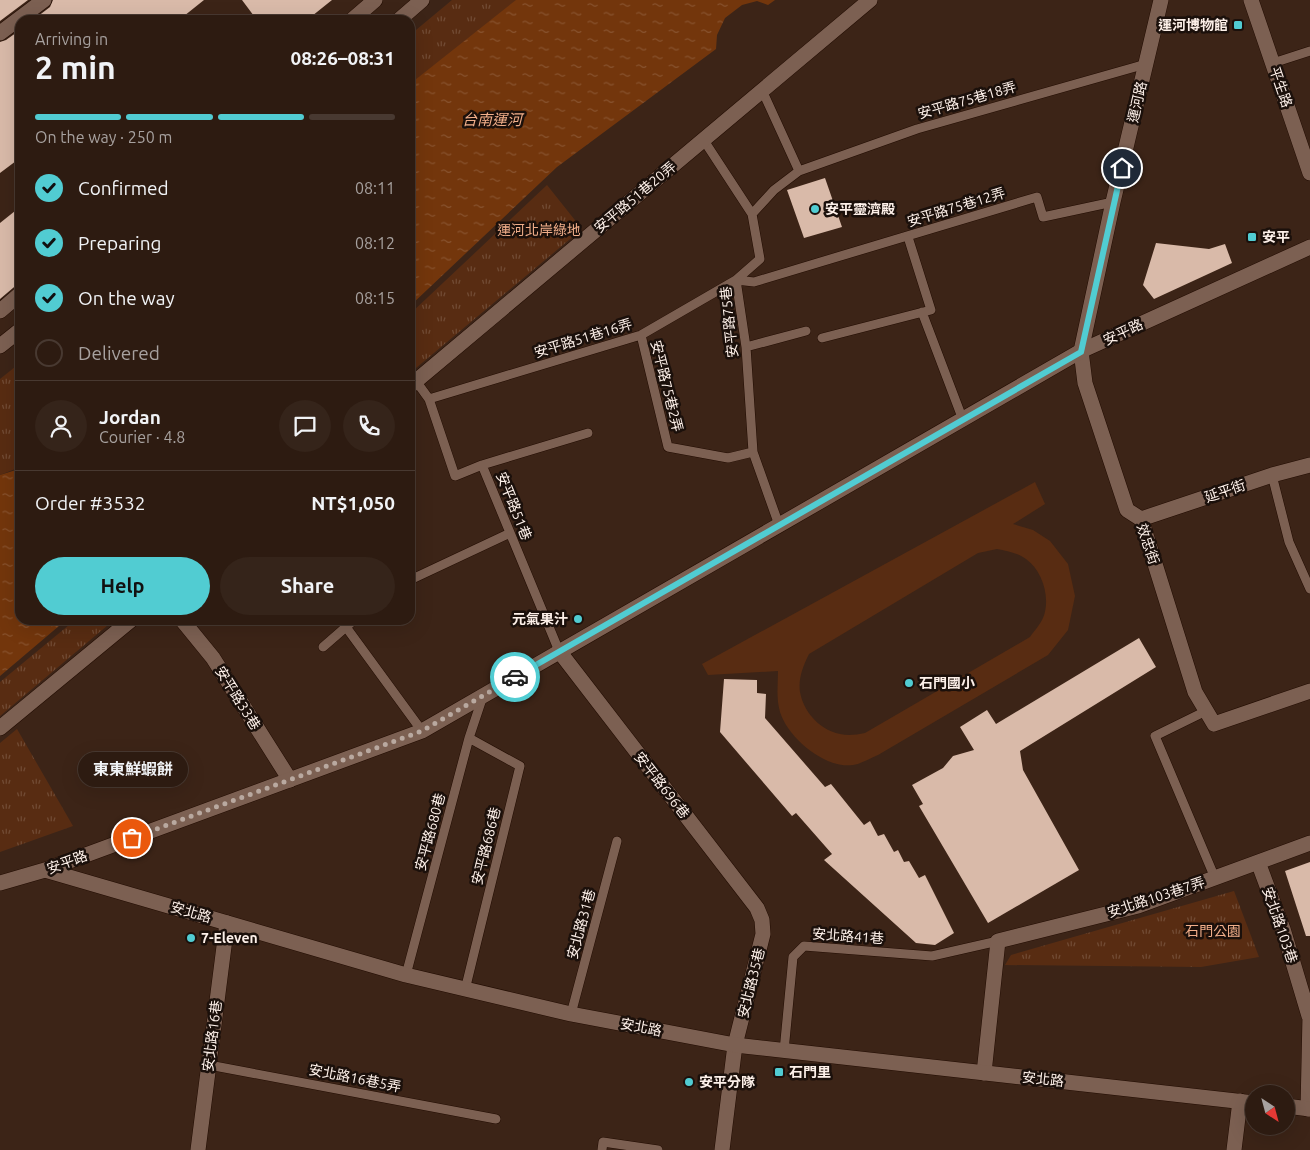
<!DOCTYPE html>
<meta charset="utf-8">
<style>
body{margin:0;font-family:Ubuntu,"Noto Sans TC",sans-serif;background:#35241a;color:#f1f3f6;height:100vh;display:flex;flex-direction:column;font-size:19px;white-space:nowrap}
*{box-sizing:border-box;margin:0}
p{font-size:16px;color:#a7a19f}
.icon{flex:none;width:28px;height:28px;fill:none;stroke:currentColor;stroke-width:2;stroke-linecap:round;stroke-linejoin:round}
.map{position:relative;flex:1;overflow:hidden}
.sheet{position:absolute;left:15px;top:15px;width:400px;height:610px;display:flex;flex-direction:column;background:#2d1b11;border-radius:15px;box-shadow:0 5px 20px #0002,0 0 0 1px #483931}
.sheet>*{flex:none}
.needle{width:32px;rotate:144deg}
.controls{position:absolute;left:1245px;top:1085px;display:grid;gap:10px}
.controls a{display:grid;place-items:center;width:50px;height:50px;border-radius:50%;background:#2d1b11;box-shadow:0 5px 20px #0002,0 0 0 1px #483931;font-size:25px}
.pin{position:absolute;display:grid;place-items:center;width:42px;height:42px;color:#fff;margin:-21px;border:2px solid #fff;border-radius:50%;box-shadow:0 1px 5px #0007}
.courier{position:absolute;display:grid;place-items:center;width:50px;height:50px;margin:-25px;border:4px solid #51ccd2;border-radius:50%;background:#fff;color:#222;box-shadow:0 1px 6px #0007}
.bubble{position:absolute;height:35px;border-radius:18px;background:#2d1b11;box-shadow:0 5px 20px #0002,0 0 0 1px #483931;font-size:16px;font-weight:700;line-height:35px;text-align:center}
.overview em{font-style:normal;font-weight:700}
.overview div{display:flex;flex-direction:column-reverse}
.overview{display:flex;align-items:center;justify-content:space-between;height:85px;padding:0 20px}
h1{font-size:32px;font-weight:700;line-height:38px}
.bar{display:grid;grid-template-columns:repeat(4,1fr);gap:8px 5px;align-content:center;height:60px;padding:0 20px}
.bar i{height:6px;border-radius:4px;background:#483931}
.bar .on{background:#51ccd2}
.bar p{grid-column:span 4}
.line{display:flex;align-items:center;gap:12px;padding:0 20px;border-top:1px solid #483931}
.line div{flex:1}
.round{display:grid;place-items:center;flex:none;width:52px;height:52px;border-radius:26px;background:#35241a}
ol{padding:0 20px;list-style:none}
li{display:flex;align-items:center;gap:15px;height:55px}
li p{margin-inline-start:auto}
li .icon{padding:5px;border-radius:50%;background:#51ccd2;color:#111;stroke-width:4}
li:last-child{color:#a7a19f}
li i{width:28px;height:28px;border:2px solid #483931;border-radius:50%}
.button{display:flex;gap:10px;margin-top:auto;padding:10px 20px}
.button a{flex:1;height:58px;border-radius:30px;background:#51ccd2;color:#111;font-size:20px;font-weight:700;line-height:58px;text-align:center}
.button a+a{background:#35241a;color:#f1f3f6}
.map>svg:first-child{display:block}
.grass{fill:#582c12;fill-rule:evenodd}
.park{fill:url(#park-tufts)}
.water{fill:url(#water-ripples)}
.building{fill:#d9baa9}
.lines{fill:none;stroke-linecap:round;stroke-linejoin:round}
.service-casing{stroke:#220c02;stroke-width:10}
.minor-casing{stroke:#220c02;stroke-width:16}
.tertiary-casing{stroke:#220c02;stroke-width:16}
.service{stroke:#7c6052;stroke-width:9}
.minor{stroke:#7c6052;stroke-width:15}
.tertiary{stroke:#7c6052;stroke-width:15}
.done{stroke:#b9a9a0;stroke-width:5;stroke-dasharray:0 9}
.route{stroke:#51ccd2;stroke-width:6}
.poi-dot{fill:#51ccd2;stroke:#1b100b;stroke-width:2}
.labels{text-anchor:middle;stroke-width:5;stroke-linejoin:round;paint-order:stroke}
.poi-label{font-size:14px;font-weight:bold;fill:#fdf0e9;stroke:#1b100b;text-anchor:start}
.street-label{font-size:14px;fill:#fdf0e9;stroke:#1b100b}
.park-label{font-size:14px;fill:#f1ae8a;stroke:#1b100b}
.water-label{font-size:15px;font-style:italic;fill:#f2af8a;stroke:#1b100b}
</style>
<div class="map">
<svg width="1310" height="1150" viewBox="0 0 1310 1150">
<defs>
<pattern id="park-tufts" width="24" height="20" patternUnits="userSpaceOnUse" patternTransform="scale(1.25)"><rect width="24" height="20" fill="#582c12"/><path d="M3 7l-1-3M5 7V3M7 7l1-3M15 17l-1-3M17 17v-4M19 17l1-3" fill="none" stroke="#714b34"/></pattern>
<pattern id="water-ripples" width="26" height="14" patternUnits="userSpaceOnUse" patternTransform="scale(1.25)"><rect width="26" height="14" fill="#73360c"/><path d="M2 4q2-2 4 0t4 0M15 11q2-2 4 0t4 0" fill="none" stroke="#88532f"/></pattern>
</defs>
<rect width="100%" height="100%" fill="#3c2417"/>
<path class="grass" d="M 1035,482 L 1045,504 L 1013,524 L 1033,530 L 1050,541 L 1068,564 L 1075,596 L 1068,630 L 1048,655 L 878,755 C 870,758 861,764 853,765 C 825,769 788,738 780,712 C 776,698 778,685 778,671 L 708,675 L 702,664 ZM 997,549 C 1007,551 1018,553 1026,559 C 1043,571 1051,599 1043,618 C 1040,625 1034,631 1030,637 L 865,733 C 860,734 854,735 849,735 C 825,735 804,715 800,692 C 798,679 803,666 809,654 L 978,553 Z"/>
<path class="park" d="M 452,0 L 517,0 L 410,87 L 410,35 Z
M 547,185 L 582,229 L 410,373 L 410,314 Z
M 20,363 L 20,467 L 0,475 L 0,379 Z
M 75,620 L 114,620 L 0,716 L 0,682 Z
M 17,729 L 73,826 L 0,852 L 0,743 Z
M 1234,891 L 1259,957 L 1201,967 L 1005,965 L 1011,955 Z"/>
<path class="water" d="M 516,0 L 775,0 L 768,5 L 757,1 L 742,5 L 725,18 L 717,35 L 716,49 L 557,167 L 410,306 L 410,84 Z
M 20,467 L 20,620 L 66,620 L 0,676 L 0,475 L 16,470 Z"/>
<path class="building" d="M 0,0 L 28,0 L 0,21 Z
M 53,0 L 204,0 L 179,20 L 33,20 L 50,7 Z
M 242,0 L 332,0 L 307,20 L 257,20 Z
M 20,30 L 20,158 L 0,173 L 0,42 L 6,40 Z
M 825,178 L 842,227 L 804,238 L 787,190 Z
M 20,207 L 20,282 L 0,299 L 0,223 Z
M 1156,243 L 1209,249 L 1225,244 L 1232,263 L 1154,299 L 1143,285 Z
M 1139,638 L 1156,667 L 1020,751 L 1023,770 L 1079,870 L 988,923 L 919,806 L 923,804 L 912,785 L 943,768 L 953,756 L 974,750 L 960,727 L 987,710 L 996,724 Z
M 724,679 L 757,680 L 757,693 L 766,694 L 765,718 L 825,787 L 831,784 L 864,825 L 870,821 L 878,836 L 884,834 L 894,852 L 898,850 L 904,862 L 909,861 L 919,878 L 925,875 L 954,933 L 935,945 L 916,943 L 824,860 L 832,854 L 796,813 L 792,816 L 720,732 Z
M 1310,862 L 1310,936 L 1306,936 L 1285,871 Z"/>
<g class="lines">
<defs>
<path id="service" d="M 1273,63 L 1310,51
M 762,90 L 799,171 L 774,190 L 752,214 L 760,259 L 736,280 L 746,347 L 753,452 L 779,525
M 703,139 L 752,214
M 799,171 L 917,129 L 1146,64
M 922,312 L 963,420
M 641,335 L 668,447 L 728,458 L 753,452
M 822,338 L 931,310 L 908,237
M 746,347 L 806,331
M 416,381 L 429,399 L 455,476 L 482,465 L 559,651
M 429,399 L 641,335 L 736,280 L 754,282 L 1037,197 L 1043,217 L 1113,202
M 482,465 L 588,433
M 1272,475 L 1289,542 L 1310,589
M 410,580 L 510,533
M 346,627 L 422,731
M 323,647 L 354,620
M 1206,711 L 1155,736 L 1215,878
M 406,975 L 469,738 L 483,696
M 465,990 L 520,766 L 469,738
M 571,1014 L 617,841
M 784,1051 L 793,957 L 804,946 L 932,956 L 998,941
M 209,1065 L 496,1119
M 602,1150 L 603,1142 L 658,1150"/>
<path id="minor" d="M 1161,0 L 1113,202 L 1081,351 L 1085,383 L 1127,510 L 1141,519 L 1195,692 L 1214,724 L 1310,691
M 1251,0 L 1310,173
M 0,33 L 44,0
M 410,386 L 870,0
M 1141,519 L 1272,475 L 1310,465
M 182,620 L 213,658 L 290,780
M 559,651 L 757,908 L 762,920 L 763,934 L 735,1045 L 722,1150
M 0,728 L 131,620
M 1258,862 L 1283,929 L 1309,1016
M 984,1073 L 998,941 L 1138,906 L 1310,843
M 1308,1109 L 1310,1016
M 198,1150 L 227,923
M 1234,1150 L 1240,1101"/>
<path id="tertiary" d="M 352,20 L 375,0
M 399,20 L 422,0
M 0,311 L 20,294
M 0,346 L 20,330
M 45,870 L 406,975 L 571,1014 L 735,1045 L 1254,1103
M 0,883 L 45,870 L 422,731 L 1081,351 L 1310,247
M 1286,1106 L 1310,1109"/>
</defs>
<use href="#service" class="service-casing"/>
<use href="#minor" class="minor-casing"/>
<use href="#tertiary" class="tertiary-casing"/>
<use href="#service" class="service"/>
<use href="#minor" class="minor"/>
<use href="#tertiary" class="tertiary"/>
</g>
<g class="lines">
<path class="done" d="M 132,838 L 422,731 L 515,677"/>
<path class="route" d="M 515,677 L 1081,352 L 1122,168"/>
</g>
<g class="poi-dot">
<rect x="1233" y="20" width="10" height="10" rx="2.5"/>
<circle cx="815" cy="209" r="5"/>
<rect x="1247" y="232" width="10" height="10" rx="2.5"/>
<circle cx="578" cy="619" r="5"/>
<circle cx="909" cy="683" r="5"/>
<circle cx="191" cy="938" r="5"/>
<rect x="774" y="1067" width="10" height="10" rx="2.5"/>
<circle cx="689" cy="1082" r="5"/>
</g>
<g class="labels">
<g class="poi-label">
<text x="1228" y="30" text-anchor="end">運河博物館</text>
<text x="825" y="214">安平靈濟殿</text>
<text x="1262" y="242">安平</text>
<text x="568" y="624" text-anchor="end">元氣果汁</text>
<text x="919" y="688">石門國小</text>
<text x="201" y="943">7-Eleven</text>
<text x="789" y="1077">石門里</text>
<text x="699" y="1087">安平分隊</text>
</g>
<g class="street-label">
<text transform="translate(1281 87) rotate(71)" y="5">平生路</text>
<text transform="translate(967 100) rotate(-16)" y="5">安平路75巷18弄</text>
<text transform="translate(1137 102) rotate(-77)" y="5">運河路</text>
<text transform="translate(635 197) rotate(-40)" y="5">安平路51巷20弄</text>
<text transform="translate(956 207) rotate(-17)" y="5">安平路75巷12弄</text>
<text transform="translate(729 322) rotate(-96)" y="5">安平路75巷</text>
<text transform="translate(1123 332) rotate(-25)" y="5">安平路</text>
<text transform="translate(583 338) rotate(-17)" y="5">安平路51巷16弄</text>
<text transform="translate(667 386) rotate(76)" y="5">安平路75巷2弄</text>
<text transform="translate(1225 491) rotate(-19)" y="5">延平街</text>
<text transform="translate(514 506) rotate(68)" y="5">安平路51巷</text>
<text transform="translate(1148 544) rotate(71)" y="5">效忠街</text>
<text transform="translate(238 698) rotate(58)" y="5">安平路33巷</text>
<text transform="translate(662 785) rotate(52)" y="5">安平路696巷</text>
<text transform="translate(430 832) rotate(-75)" y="5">安平路680巷</text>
<text transform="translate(486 846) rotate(-76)" y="5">安平路686巷</text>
<text transform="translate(67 862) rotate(-20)" y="5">安平路</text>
<text transform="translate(1156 897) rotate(-18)" y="5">安北路103巷7弄</text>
<text transform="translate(191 912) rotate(16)" y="5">安北路</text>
<text transform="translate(581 924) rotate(-75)" y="5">安北路31巷</text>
<text transform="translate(1280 925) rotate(71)" y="5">安北路103巷</text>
<text transform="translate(848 936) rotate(4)" y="5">安北路41巷</text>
<text transform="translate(751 983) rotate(-76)" y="5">安北路35巷</text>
<text transform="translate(641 1027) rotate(11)" y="5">安北路</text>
<text transform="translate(212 1036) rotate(-83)" y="5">安北路16巷</text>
<text transform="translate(355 1078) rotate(11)" y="5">安北路16巷5弄</text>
<text transform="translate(1043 1079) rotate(6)" y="5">安北路</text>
</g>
<g class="park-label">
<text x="539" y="235">運河北岸綠地</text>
<text x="1213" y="936">石門公園</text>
</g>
<g class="water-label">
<text x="492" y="125">台南運河</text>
</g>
</g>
</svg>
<div class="controls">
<a><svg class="needle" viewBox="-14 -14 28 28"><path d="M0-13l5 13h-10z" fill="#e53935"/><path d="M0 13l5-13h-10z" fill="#a7a19f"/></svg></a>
</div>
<div class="pin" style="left:132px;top:838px;background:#ea580c"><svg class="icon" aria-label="bag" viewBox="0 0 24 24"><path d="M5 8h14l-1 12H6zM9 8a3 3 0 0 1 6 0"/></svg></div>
<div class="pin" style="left:1122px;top:168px;background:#1f2937"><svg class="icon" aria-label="home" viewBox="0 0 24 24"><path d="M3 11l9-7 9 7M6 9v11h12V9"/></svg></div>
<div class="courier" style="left:515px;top:677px"><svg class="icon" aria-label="car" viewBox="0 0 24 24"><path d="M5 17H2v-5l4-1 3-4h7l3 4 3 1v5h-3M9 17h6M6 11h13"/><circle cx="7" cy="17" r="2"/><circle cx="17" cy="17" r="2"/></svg></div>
<div class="bubble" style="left:78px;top:752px;width:110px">東東鮮蝦餅</div>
<section class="sheet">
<div class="overview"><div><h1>2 min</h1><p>Arriving in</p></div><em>08:26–08:31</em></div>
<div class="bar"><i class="on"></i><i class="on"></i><i class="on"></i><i></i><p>On the way · 250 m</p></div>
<ol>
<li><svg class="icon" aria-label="check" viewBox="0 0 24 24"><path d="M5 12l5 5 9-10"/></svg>Confirmed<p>08:11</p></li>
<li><svg class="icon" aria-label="check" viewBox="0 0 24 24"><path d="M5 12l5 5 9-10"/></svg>Preparing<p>08:12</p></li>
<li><svg class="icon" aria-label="check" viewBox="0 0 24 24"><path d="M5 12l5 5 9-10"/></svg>On the way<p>08:15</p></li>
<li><i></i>Delivered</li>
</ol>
<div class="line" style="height:90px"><a class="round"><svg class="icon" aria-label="person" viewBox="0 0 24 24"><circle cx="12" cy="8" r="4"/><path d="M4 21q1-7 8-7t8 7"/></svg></a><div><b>Jordan</b><p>Courier · 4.8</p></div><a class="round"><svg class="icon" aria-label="chat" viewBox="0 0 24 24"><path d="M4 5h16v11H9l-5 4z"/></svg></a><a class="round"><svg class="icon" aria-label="phone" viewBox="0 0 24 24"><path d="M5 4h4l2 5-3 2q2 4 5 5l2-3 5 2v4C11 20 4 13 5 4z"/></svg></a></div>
<div class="line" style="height:65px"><div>Order #3532</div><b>NT$1,050</b></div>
<div class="button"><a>Help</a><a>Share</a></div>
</section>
</div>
